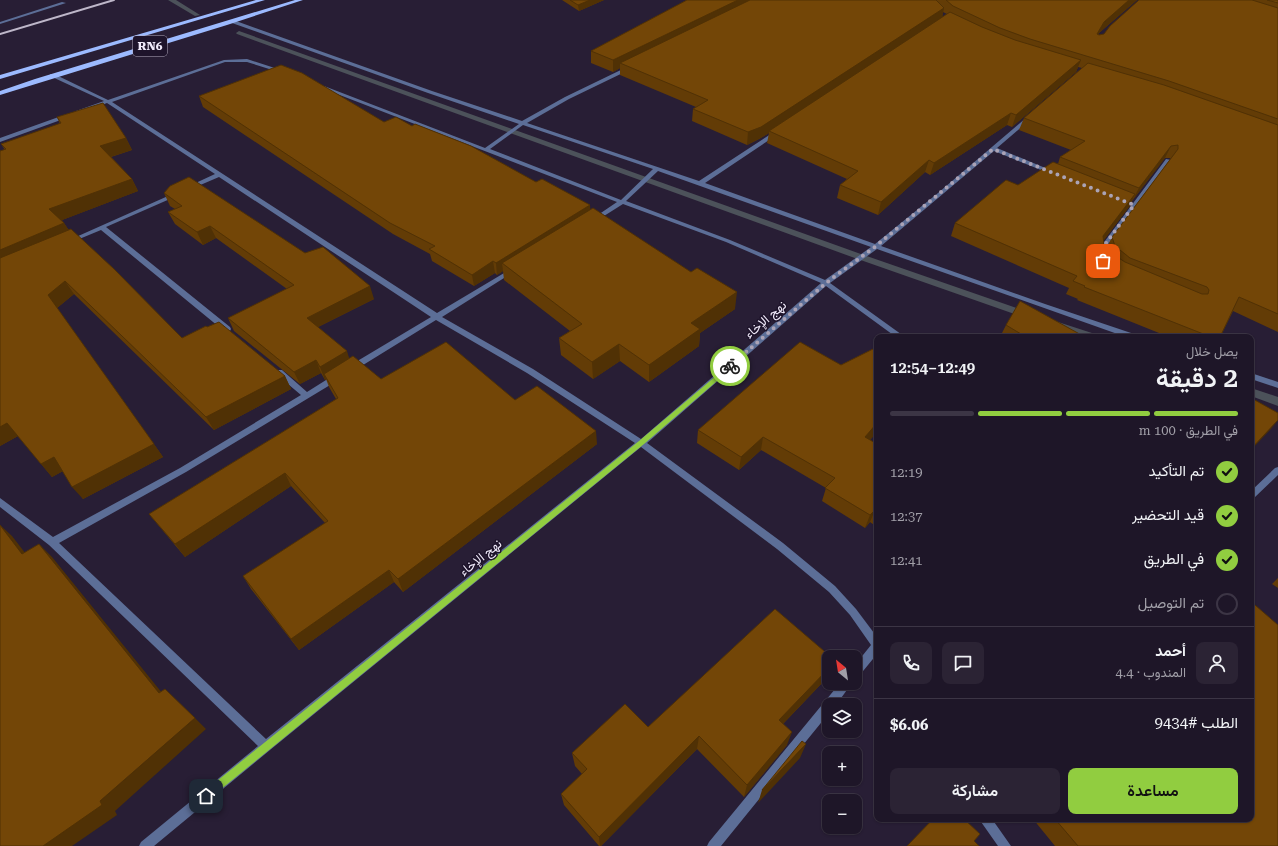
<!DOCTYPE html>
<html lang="ar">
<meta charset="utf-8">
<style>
body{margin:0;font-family:"Roboto Serif",Vazirmatn,serif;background:#2b2334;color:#f1f3f6;direction:rtl;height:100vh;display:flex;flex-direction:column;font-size:15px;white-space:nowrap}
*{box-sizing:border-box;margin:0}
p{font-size:13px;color:#a19fa8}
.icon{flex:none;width:22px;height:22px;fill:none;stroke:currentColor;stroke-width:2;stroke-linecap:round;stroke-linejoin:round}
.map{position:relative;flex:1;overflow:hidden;direction:ltr}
.panel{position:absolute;left:874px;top:334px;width:380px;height:488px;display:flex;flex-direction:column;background:#1e1628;border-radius:8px;box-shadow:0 1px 3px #0004,0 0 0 1px #3c3545;direction:rtl}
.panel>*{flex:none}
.needle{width:26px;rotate:330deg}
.fabs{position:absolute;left:822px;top:650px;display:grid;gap:8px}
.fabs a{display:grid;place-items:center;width:40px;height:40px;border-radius:8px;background:#1e1628;box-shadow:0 1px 3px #0004,0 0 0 1px #3c3545;font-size:20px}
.pin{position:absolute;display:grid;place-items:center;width:34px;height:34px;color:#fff;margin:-17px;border-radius:8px;box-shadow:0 2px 6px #0006}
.courier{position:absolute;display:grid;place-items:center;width:40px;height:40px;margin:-20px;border:3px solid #91cd40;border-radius:50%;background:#fff;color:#222;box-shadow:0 1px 5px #0007}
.summary em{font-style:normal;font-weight:600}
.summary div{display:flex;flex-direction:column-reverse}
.summary{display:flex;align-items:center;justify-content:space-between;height:68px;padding:0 16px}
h1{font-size:26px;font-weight:600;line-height:30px}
.bar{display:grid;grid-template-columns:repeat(4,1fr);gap:6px 4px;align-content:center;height:48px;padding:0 16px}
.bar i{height:5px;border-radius:3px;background:#3c3545}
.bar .active{background:#91cd40}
.bar p{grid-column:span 4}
.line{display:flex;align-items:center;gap:10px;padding:0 16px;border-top:1px solid #3c3545}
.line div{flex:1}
.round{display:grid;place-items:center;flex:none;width:42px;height:42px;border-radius:8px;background:#2b2334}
ol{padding:0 16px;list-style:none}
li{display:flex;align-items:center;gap:12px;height:44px}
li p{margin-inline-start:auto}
li .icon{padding:4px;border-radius:50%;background:#91cd40;color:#111;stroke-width:4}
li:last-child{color:#a19fa8}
li i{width:22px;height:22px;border:2px solid #3c3545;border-radius:50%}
.primary-button{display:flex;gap:8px;margin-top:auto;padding:8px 16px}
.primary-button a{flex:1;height:46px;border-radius:8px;background:#91cd40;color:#111;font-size:16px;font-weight:600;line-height:46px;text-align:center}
.primary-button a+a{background:#2b2334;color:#f1f3f6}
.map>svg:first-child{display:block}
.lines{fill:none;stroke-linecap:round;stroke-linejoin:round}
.stream{fill:#4c525a;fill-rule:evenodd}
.minor{fill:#5c6e97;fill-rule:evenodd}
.primary{fill:#9cbaff;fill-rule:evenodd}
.rail{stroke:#beb7c9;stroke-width:2}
.wall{fill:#633c06;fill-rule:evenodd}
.shaded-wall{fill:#503105}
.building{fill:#734607;stroke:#503105}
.route{fill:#91cd40}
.done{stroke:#aba3b6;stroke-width:4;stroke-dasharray:0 7.2}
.labels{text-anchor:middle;stroke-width:3;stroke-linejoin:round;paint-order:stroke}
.shield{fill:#1e142b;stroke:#b2aabd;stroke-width:1}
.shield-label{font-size:12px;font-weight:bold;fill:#f1ebfb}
.street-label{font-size:13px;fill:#f1ebfb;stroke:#1e142b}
</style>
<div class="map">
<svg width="1278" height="846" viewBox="0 0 1278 846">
<rect width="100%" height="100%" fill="#281e35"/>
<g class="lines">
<path class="stream" d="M 168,0 L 176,0 L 200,15 L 195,16 Z
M 239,31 L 858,253 L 1034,314 L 1035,316 L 1034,318 L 1026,318 L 852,257 L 237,34 L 236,33 Z
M 1058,322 L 1095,334 L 1096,337 L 1079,337 L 1054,329 L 1053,326 L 1054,323 Z
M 1251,388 L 1278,397 L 1278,406 L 1251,396 Z"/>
<path class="minor" d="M 62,2 L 66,3 L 0,24 L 0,22 Z
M 232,21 L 236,21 L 432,91 L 522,121 L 565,97 L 627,67 L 631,67 L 631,69 L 569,99 L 527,123 L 699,181 L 774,132 L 778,132 L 778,134 L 705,183 L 875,244 L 938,193 L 1027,117 L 1031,117 L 1031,119 L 997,148 L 1055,172 L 1055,174 L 1051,174 L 994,151 L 881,246 L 1045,304 L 1137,335 L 1138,337 L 1126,337 L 877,249 L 830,283 L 905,337 L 896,337 L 826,286 L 647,443 L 783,543 L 835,586 L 856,609 L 877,637 L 877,654 L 859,676 L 855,678 L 855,665 L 871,645 L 850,615 L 829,592 L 777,549 L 641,447 L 270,750 L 154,846 L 139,846 L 141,842 L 258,746 L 49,545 L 0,507 L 0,498 L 53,537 L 180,468 L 301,395 L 276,374 L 275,372 L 276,370 L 282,370 L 307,392 L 334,375 L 340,375 L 341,377 L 340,379 L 186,472 L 59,543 L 266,739 L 635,443 L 527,373 L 436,320 L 355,370 L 349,370 L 348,368 L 349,366 L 431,317 L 219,177 L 191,189 L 187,189 L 187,187 L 215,174 L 107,103 L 80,113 L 76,113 L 76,111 L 104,101 L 50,76 L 50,74 L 54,74 L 108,100 L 224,60 L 247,59 L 284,71 L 284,73 L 282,73 L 247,62 L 225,62 L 112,102 L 437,313 L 511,269 L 515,269 L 515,271 L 442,317 L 533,369 L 641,439 L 821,283 L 726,242 L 623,204 L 596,221 L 592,221 L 592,219 L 617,202 L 319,87 L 324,86 L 485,148 L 519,124 L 428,93 L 232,23 ZM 523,125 L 653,169 L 621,200 L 490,149 ZM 658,171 L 871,247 L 825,280 L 730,240 L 626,201 Z
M 67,114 L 69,115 L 69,117 L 0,142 L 0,138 Z
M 1166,159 L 1171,160 L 1104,250 L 1102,255 L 1098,255 L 1097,254 L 1099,249 Z
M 177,192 L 180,194 L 179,195 L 106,227 L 230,327 L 231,329 L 230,331 L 224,331 L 101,230 L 72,242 L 70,243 L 67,241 Z
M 1251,373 L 1278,382 L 1278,388 L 1251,379 Z
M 1278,467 L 1278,475 L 1254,498 L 1251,499 L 1251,491 L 1275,468 Z
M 840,683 L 852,683 L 836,705 L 829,705 L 829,713 L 721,846 L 707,846 L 709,842 Z
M 979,819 L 992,819 L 1011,846 L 998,846 Z"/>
<path class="primary" d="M 256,0 L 265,0 L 0,79 L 0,75 Z
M 295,0 L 303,0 L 227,25 L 0,95 L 0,91 L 35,79 Z"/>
<path class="rail" d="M 0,34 L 114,0"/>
</g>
<path class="wall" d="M 562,0 L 604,0 L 579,11 Z
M 687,0 L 1137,0 L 1099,33 L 1098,34 L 1099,35 L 1104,34 L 1139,0 L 1278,0 L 1278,332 L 1233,311 L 1220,337 L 1169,337 L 1077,300 L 1078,299 L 1066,294 L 1069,288 L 951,236 L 955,223 L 1018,185 L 1058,164 L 1060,157 L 1071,150 L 1019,130 L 1024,118 L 1082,68 L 1078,67 L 1076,72 L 1012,127 L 1007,125 L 930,175 L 925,172 L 878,215 L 837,198 L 840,185 L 847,179 L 767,143 L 769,133 L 759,139 L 747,145 L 692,121 L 693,109 L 696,107 L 620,75 L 620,68 L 613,72 L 591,63 L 591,51 ZM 943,12 L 947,14 L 942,17 ZM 1165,158 L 1171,158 L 1112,237 L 1106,249 L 1104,245 L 1104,240 L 1129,207 L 1132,201 Z
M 199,96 L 384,122 L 412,126 L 536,182 L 590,205 L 590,209 L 735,309 L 700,333 L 699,346 L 649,382 L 620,361 L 593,379 L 561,355 L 559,338 L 570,331 L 504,280 L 503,271 L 497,275 L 495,273 L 474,286 L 432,261 L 430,254 L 393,234 L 203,107 Z
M 57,117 L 126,138 L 132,150 L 111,157 L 132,179 L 138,191 L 62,220 L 68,229 L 182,338 L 207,327 L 285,376 L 291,389 L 214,430 L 74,294 L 57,308 L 163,457 L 83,499 L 63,471 L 52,477 L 18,436 L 0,446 L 5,150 L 1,144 L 60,124 Z
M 164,193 L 374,299 L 318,327 L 349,358 L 381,379 L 515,400 L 597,444 L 403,592 L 394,582 L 299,650 L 251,589 L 243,576 L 325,523 L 291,486 L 185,557 L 159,526 L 149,514 L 336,399 L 329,387 L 326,379 L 325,380 L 321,373 L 300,384 L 234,331 L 228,318 L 287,289 L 216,238 L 203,245 L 175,224 L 168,212 L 175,209 L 170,206 Z
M 1006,325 L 1085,337 L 1000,337 Z
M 877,347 L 877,432 L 870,440 L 877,444 L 877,527 L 870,522 L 865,528 L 822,501 L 826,488 L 761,450 L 739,470 L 697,443 L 698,430 L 841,365 Z
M 1278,578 L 1278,588 L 1272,584 Z
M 829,657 L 829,665 L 828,667 L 829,668 L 823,682 L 783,724 L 787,745 L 744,797 L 697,749 L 601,846 L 599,846 L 564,805 L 561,794 L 582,774 L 575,766 L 572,753 L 648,727 Z
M 1033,819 L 1251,819 L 1278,846 L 1055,846 Z"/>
<path class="shaded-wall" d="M 590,0 L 604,0 L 579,11 L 578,5 Z
M 738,0 L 760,0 L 620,63 L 620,68 L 613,72 L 613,60 Z
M 1129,0 L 1137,0 L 1099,33 L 1092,45 L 1097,34 L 1104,22 Z
M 944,8 L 942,19 L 769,131 L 769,133 L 759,139 L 747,145 L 748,132 Z
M 1081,60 L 1076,72 L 1012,127 L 1016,115 Z
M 1011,113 L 1007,125 L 930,175 L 934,163 Z
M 126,138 L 132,150 L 107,158 L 100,146 Z
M 1171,146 L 1165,158 L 1132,201 L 1139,188 Z
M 929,160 L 925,172 L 878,215 L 881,202 Z
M 132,179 L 138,191 L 57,222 L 49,209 Z
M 1135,194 L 1129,207 L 1097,249 L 1103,236 Z
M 590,205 L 591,217 L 502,263 L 503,271 L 497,275 L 496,263 Z
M 64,223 L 72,235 L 0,267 L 0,250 Z
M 210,226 L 216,238 L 203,245 L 197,232 Z
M 493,261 L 495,273 L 474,286 L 472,275 Z
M 65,281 L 74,294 L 57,308 L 48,295 Z
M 370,286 L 374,299 L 312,330 L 307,318 Z
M 737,292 L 735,309 L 700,333 L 699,346 L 649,382 L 649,365 L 691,323 Z
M 619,344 L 620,361 L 593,379 L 592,362 Z
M 347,351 L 351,364 L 324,374 L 326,379 L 325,380 L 320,367 Z
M 316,360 L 321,373 L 300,384 L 294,372 Z
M 285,376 L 291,389 L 214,430 L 206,417 Z
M 1278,421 L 1271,429 L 1251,450 L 1251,449 Z
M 7,423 L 18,436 L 0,446 L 0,427 Z
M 877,423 L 877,432 L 861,450 L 865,437 Z
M 596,431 L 597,444 L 403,592 L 398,579 Z
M 763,437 L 761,450 L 739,470 L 741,457 Z
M 154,444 L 163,457 L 83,499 L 72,487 Z
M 54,457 L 65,470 L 52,477 L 41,464 Z
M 285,473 L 291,486 L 185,557 L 175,544 Z
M 875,510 L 870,522 L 865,528 L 870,515 Z
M 0,525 L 12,536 L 36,567 L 22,554 Z
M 39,544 L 52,557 L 171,704 L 159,693 Z
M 389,570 L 394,582 L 299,650 L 291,639 Z
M 829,661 L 829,665 L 827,669 L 829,668 L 823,682 L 774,733 L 779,720 Z
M 195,718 L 206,729 L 115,811 L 117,815 L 72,846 L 43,846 L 100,801 Z
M 792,732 L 787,745 L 744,797 L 747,785 Z
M 699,736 L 697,749 L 601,846 L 600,846 L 599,837 Z
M 806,744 L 800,758 L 758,803 L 762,790 Z"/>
<path class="building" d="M 570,0 L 590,0 L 578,5 Z
M 687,0 L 738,0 L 613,60 L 591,51 Z
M 750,0 L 936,0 L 944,8 L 761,127 L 748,132 L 693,109 L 708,100 L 620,63 Z
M 946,0 L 1129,0 L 1104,22 L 1097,34 L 1099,35 L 1104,34 L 1110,26 L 1139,0 L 1252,0 L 1278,8 L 1278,119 L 1169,81 L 1030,39 L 1000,28 L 953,6 Z
M 1267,0 L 1278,0 L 1278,3 Z
M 950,12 L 982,27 L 1015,40 L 1081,60 L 1016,115 L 1011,113 L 934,163 L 929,160 L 881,202 L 840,185 L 858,171 L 769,131 Z
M 1088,63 L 1164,85 L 1278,125 L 1278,314 L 1239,297 L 1220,337 L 1211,337 L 1084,287 L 1085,286 L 1073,281 L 1077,276 L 955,223 L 1006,180 L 1018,185 L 1053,162 L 1135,194 L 1103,236 L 1104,245 L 1108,251 L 1125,262 L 1202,294 L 1208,294 L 1209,290 L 1207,287 L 1130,258 L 1115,246 L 1112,237 L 1178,149 L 1178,145 L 1171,146 L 1139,188 L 1060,157 L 1085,141 L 1024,118 Z
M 281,65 L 302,73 L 384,122 L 396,117 L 412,126 L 415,124 L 471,146 L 536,182 L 542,179 L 590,205 L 496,263 L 493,261 L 472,275 L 429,249 L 435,246 L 390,223 L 199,96 Z
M 103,103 L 126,138 L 100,146 L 132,179 L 49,209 L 64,223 L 0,250 L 0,151 L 6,149 L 1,144 L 61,123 L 57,117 Z
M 189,177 L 305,253 L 323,247 L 370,286 L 307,318 L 347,351 L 320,367 L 316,360 L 294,372 L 228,318 L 294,285 L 210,226 L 197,232 L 168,212 L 182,206 L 164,193 L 170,186 Z
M 593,208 L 691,272 L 697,268 L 737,292 L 691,323 L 700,329 L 649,365 L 619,344 L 592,362 L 559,338 L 582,324 L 502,263 Z
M 71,229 L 114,269 L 182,338 L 206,326 L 207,327 L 219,322 L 285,376 L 206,417 L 65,281 L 48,295 L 154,444 L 72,487 L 54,457 L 41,464 L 7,423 L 0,427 L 0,258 Z
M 1020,301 L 1085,337 L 1026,337 L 1006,325 Z
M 446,342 L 515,400 L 537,386 L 596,431 L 398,579 L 389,570 L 291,639 L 243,576 L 328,521 L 285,473 L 175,544 L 149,514 L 338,398 L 324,374 L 353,356 L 381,379 Z
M 800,342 L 841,365 L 877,347 L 877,423 L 865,437 L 877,444 L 877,511 L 875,510 L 870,515 L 825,488 L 835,478 L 763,437 L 741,457 L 698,430 Z
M 1253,399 L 1278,413 L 1278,420 L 1251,449 L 1251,401 Z
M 0,525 L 22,554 L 39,544 L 159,693 L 165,689 L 195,718 L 100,801 L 102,805 L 43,846 L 0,846 Z
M 1255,605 L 1278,625 L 1278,846 L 1078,846 L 1055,819 L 1251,819 L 1251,608 Z
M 775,609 L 831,657 L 829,657 L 829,661 L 826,665 L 829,668 L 779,720 L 792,732 L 747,785 L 699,736 L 599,837 L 561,794 L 587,769 L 572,753 L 625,704 L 648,727 Z
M 802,741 L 806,744 L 762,790 Z
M 933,819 L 964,819 L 980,834 L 974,841 L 979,846 L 907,846 Z"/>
<path class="route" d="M 730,364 L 733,366 L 732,368 L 644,444 L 209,799 L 206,801 L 202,799 L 201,796 L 202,793 L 639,441 Z"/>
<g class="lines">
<path class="done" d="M 730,366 L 826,283 L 876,246 L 993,149 L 1134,205 L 1101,250 L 1100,257 L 1103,261"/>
</g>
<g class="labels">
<rect class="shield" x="133" y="36" width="34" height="20" rx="3"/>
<g class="shield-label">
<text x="150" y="50">RN6</text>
</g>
<g class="street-label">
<text transform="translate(765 319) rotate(-41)" y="5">نهج الإخاء</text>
<text transform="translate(480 557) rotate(-39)" y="5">نهج الإخاء</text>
</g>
</g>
</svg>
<div class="fabs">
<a><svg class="needle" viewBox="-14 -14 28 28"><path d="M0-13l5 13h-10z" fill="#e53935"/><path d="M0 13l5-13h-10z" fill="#a19fa8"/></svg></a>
<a><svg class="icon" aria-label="layers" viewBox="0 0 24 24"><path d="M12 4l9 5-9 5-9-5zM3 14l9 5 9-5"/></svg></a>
<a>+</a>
<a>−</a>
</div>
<div class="pin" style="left:1103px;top:261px;background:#ea580c"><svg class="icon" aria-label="bag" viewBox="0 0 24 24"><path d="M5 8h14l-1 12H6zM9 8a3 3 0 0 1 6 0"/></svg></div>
<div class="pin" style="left:206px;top:796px;background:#1f2937"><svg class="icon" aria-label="home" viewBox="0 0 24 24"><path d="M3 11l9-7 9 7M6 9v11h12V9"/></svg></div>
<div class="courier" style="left:730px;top:366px"><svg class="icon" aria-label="bike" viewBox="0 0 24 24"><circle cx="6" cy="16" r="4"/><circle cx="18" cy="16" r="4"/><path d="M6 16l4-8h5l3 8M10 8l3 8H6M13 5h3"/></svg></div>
<section class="panel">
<div class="summary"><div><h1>2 دقيقة</h1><p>يصل خلال</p></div><em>12:49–12:54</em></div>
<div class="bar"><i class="active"></i><i class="active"></i><i class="active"></i><i></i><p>في الطريق · 100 m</p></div>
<ol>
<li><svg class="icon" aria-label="check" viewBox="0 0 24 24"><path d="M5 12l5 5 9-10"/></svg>تم التأكيد<p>12:19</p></li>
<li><svg class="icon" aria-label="check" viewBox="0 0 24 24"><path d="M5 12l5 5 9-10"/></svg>قيد التحضير<p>12:37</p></li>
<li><svg class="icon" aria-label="check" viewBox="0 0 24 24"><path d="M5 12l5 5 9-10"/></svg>في الطريق<p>12:41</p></li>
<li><i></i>تم التوصيل</li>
</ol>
<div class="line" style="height:72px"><a class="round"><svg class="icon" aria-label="person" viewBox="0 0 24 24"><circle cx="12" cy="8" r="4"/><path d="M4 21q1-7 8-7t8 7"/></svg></a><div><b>أحمد</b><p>المندوب · 4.4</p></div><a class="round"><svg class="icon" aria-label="chat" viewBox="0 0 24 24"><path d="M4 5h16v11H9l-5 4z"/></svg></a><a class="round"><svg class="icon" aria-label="phone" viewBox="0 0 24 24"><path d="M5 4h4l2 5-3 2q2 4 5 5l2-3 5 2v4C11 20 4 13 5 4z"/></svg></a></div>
<div class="line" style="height:52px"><div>الطلب #9434</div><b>$6.06</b></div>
<div class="primary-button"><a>مساعدة</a><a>مشاركة</a></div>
</section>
</div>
